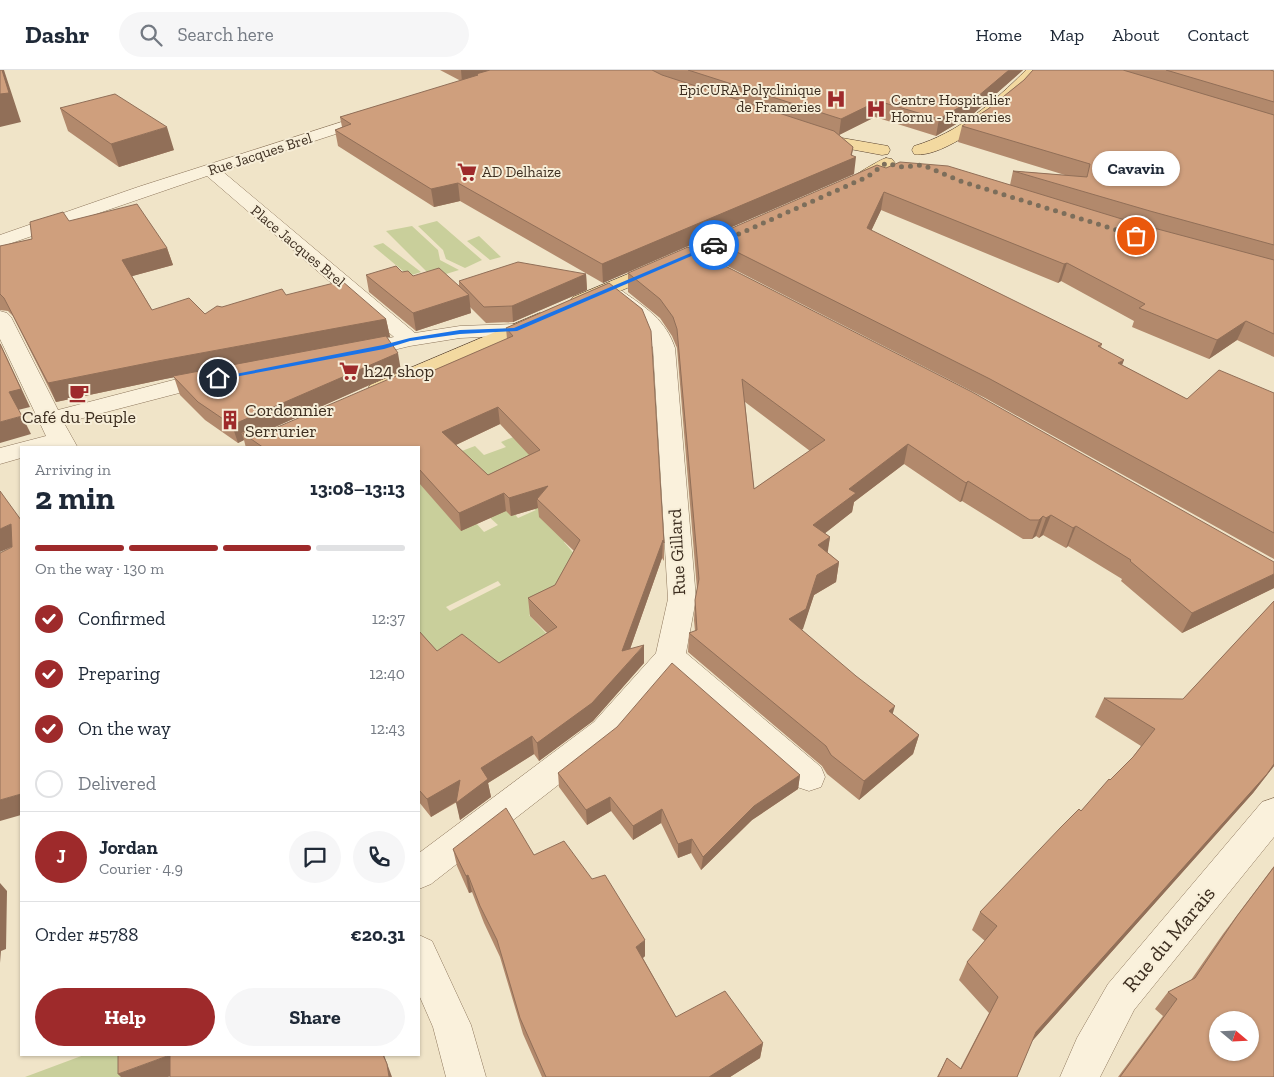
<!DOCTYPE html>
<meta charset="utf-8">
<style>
body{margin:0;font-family:"Zilla Slab",serif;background:#f6f6f7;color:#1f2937;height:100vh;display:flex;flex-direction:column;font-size:19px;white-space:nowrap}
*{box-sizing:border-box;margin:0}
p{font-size:16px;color:#747a83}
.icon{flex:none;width:28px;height:28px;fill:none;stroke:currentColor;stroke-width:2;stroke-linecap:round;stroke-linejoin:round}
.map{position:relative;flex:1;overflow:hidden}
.drawer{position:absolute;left:20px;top:376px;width:400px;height:610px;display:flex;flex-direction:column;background:#fff;border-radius:0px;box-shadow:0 1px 4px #0004}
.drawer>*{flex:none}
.needle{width:32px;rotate:109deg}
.tools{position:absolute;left:1209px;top:941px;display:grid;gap:10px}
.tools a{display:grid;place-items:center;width:50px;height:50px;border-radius:50%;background:#fff;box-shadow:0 1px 4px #0004;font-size:25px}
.pin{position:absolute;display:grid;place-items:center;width:42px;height:42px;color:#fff;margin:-21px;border:2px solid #fff;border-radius:50%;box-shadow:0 1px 5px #0007}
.courier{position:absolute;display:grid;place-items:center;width:50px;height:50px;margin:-25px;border:4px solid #1a73e8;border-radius:50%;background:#fff;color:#222;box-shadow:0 1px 6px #0007}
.bubble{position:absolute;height:35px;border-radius:18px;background:#fff;box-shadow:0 1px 4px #0004;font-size:16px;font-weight:700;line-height:35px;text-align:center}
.overview em{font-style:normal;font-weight:700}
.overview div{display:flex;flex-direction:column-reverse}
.overview{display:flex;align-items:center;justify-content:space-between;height:85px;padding:0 15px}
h1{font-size:32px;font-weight:700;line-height:38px}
.bar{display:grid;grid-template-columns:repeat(4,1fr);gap:8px 5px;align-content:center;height:60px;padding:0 15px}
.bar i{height:6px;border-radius:4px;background:#e0e1e3}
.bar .selected{background:#9e2a2b}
.bar p{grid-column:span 4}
.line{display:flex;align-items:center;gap:12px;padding:0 15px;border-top:1px solid #e0e1e3}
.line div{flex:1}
.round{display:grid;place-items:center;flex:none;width:52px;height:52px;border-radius:26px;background:#f6f6f7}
ol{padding:0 15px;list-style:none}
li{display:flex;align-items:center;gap:15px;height:55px}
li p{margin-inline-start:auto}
li .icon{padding:5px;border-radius:50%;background:#9e2a2b;color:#fff;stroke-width:4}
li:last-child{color:#747a83}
li i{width:28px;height:28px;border:2px solid #e0e1e3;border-radius:50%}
.primary-button{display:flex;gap:10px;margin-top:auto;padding:10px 15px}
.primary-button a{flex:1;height:58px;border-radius:30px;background:#9e2a2b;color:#fff;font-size:20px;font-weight:700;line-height:58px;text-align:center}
.primary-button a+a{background:#f6f6f7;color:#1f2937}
header{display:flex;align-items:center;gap:30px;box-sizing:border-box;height:70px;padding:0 25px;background:#fff;border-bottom:1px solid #e0e1e3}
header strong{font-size:24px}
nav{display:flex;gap:28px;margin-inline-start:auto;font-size:18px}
.search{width:350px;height:45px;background:#f6f6f7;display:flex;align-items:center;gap:12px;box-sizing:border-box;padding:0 18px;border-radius:28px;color:#747a83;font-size:19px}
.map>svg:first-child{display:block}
.green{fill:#c9cf9b;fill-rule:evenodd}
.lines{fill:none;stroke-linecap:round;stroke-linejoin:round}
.minor-casing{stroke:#8d765c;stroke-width:1}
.major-casing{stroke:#5b4430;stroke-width:1}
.minor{fill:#faf1dc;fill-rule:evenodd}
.major{fill:#f3d9a0;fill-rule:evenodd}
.wall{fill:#b2896c;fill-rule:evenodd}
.shaded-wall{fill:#916f58}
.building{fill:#cf9f7d;stroke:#916f58;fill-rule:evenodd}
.route{fill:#1a73e8}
.done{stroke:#7c6e5b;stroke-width:5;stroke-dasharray:0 9}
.labels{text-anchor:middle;stroke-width:4;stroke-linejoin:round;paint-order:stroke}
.far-poi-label{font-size:15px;fill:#3d2e20;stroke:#f7eed8;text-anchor:start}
.far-street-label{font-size:15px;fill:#3d2e20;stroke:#f7eed8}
.poi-label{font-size:18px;fill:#3d2e20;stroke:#f7eed8;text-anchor:start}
.street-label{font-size:18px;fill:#3d2e20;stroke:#f7eed8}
.near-street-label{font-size:21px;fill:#3d2e20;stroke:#f7eed8}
</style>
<header>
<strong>Dashr</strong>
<div class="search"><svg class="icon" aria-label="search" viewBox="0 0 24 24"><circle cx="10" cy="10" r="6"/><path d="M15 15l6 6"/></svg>Search here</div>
<nav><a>Home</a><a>Map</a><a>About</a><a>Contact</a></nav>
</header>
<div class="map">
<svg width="1274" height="1007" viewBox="0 0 1274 1007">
<rect width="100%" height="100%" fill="#f0e4c8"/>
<path class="green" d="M 437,151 L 482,190 L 465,198 L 446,189 L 443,180 L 418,156 Z
M 412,156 L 438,180 L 440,190 L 459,200 L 433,208 L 386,161 Z
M 479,166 L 501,187 L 490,190 L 467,171 Z
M 383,173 L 421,202 L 409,206 L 373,176 Z
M 528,361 L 575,465 L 564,472 L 583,494 L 551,534 L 529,545 L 555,573 L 521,598 L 419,587 L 419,415 L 422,413 L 476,453 L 484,462 L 498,455 L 430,393 L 475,376 L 484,385 L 506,377 L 501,372 ZM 507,410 L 535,440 L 536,440 L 518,448 L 495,421 ZM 498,511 L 501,515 L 450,541 L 446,537 Z
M 84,985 L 131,985 L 132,1007 L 25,1007 Z"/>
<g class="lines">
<defs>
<path id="minor" d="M 376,41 L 382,43 L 384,46 L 382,49 L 222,101 L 415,263 L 460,256 L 515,254 L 523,255 L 526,260 L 523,265 L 460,268 L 410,276 L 356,289 L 348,287 L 345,282 L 348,277 L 394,267 L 207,106 L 0,177 L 0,165 L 138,117 Z
M 615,219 L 622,221 C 645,237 666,250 675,278 L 696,529 L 686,583 L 821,697 L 825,707 L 821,717 L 809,721 L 797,717 L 671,605 L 616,670 L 431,814 L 419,819 L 419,783 L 594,652 L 656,583 L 668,529 L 653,278 L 644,258 L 605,225 L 608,221 Z
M 0,241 L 7,243 L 11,247 L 58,340 L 181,308 L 213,302 L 221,304 L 224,309 L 221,314 L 183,322 L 64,353 L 78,378 L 21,378 L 21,388 L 0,394 L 0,378 L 46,366 L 0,269 Z
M 1274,728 L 1274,767 L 1134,940 L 1100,1007 L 1060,1007 L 1077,968 L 1108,914 L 1262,732 Z
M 419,865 L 432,871 L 471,955 L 486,1007 L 446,1007 L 433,957 L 419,925 Z"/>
<path id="major" d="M 1026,0 L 1041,0 C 1024,25 946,91 914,84 L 912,80 L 914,76 C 958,63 994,32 1026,0 Z
M 813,59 L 842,68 L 888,76 L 890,80 L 888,84 L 882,85 L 839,77 L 807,67 L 805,64 L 807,61 Z
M 886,88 L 892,89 L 895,93 C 886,106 860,123 845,119 L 842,115 C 845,111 880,89 886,88 Z
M 743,156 L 750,158 L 752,162 L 750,166 L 587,235 L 580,237 L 573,235 L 570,231 L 573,227 Z
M 540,243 L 547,245 L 551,249 L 547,253 L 386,325 L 378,327 L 370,325 L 367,320 L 370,315 Z"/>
</defs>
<use href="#minor" class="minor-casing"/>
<use href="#major" class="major-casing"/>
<use href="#minor" class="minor"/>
<use href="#major" class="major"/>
</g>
<path class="wall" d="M 440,0 L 1023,0 L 973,44 L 936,66 L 875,47 L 839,65 L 853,77 L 852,85 L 854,104 L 603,213 L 460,131 L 434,137 L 338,76 L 335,60 L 342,57 L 340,47 L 461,11 Z
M 1033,0 L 1270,0 L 1274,1 L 1274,287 L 1237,270 L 1209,289 L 1132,257 L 1134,251 L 1061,211 L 1058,213 L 881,140 L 871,161 L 1102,274 L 1101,277 L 1122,295 L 1187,329 L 1274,323 L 1274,489 L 985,328 L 708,186 L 709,168 L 886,98 L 1010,115 L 1013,101 L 1065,105 L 958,72 L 962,56 L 988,39 L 1024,10 Z
M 60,38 L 174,80 L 119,97 L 68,61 Z
M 69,151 L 167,178 L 173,195 L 132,206 L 152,240 L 205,244 L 222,237 L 286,225 L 386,249 L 390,267 L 387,267 L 401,301 L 264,362 L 266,362 L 416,308 L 507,269 L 506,258 L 609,213 L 664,473 L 664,491 L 662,488 L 630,579 L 644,593 L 593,651 L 539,691 L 534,684 L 488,713 L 491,727 L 460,750 L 457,732 L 431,747 L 419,732 L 419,561 L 437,581 L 499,593 L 547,563 L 530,546 L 528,528 L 555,515 L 574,481 L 539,447 L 538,438 L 511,446 L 506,441 L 461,461 L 419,413 L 419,378 L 246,378 L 244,370 L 238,373 L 205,350 L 180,325 L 174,307 L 56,332 L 13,246 L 8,241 L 0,240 L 0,176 L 32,169 ZM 500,354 L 529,385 L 488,405 L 456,375 Z
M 402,202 L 413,206 L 459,216 L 459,211 L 586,204 L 587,220 L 513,252 L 486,253 L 470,237 L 471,243 L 416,261 L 369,222 L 366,205 Z
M 628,203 L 1274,492 L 1274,518 L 1182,563 L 1121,511 L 1122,509 L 1068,476 L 1066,478 L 1043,465 L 1039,468 L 1036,466 L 1032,469 L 1023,469 L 962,431 L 960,432 L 904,394 L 854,432 L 852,442 L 825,463 L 830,467 L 827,482 L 839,492 L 836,512 L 814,525 L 802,560 L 893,644 L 919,665 L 913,684 L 859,730 L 827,704 L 822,696 L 688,582 L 689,563 L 695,561 L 694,550 L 695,530 L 697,519 L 677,278 L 672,266 L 660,248 L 628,222 ZM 745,332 L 810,381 L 754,419 Z
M 1274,531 L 1274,696 L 1253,723 L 1032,971 L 1017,1007 L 937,1007 L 947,988 L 960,999 L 989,943 L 959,910 L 967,892 L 985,871 L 972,860 L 980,842 L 1081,741 L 1133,687 L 1141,676 L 1095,647 L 1104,628 L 1183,629 Z
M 558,703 L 800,705 L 798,719 L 752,750 L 701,800 L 691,783 L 678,788 L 661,753 L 633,770 L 611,741 L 587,755 L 559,717 Z
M 453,779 L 534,785 L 645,886 L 643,888 L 676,947 L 763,973 L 760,988 L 730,1007 L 542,1007 L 523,964 L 500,887 L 484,853 L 472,822 L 469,823 L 457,796 Z
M 1274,796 L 1274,1007 L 1118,1007 L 1163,946 L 1155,939 L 1168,922 L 1191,910 L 1223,864 Z"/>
<path class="shaded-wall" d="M 2,0 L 4,0 L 21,52 L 0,57 L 0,24 Z
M 461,0 L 499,0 L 478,5 L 476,4 L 477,7 L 462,12 Z
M 1009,0 L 1023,0 L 973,44 L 936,66 L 939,49 Z
M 878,31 L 875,47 L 839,65 L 841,49 Z
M 167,57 L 174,80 L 119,97 L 111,74 Z
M 853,77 L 851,89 L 856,87 L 854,104 L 603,213 L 602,194 Z
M 458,113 L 460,131 L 434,137 L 431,119 Z
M 884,122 L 881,140 L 864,176 L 867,158 Z
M 167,178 L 173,195 L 129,207 L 122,190 Z
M 1067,193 L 1061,211 L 1058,213 L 1064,194 Z
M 586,204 L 587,220 L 513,252 L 512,236 Z
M 469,225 L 471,243 L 416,261 L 413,243 Z
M 386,249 L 390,267 L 165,309 L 56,332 L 48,313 L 158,291 Z
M 1246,251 L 1237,270 L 1209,289 L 1217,270 Z
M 0,273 L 30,337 L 18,340 L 9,322 Z
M 398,283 L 401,301 L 250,368 L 241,362 L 244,370 L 238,373 L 232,355 Z
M 1124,290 L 1117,309 L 1118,293 Z
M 498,337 L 500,354 L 445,380 L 442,362 Z
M 22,346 L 31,364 L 0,373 L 0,352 Z
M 908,374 L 904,394 L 854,432 L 852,442 L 810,475 L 813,455 L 849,419 Z
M 968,411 L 962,431 L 960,432 L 966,413 Z
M 548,416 L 537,429 L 538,438 L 511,446 L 509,428 Z
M 504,423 L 506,441 L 461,461 L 459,443 Z
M 1051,445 L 1043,465 L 1039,468 L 1046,448 Z
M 1043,446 L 1036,466 L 1032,469 L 1039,450 Z
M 11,454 L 21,473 L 0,482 L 0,459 Z
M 1076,456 L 1068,476 L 1066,478 L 1073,458 Z
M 830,467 L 827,487 L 818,475 Z
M 663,470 L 662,488 L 623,599 L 644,575 L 644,593 L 593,651 L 539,691 L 537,673 L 622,581 Z
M 839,492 L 836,512 L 814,525 L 803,559 L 787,568 L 789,549 L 817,505 Z
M 1274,504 L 1274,518 L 1182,563 L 1192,543 Z
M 895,636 L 889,656 L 889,641 Z
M 919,665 L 913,684 L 859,730 L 864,711 Z
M 532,666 L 534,684 L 488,713 L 491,727 L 460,750 L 456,733 L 462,728 L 431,747 L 427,729 L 481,698 Z
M 1274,694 L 1274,696 L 1253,723 L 1026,978 L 1036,962 Z
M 800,705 L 798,719 L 752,750 L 701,800 L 703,787 L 754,736 Z
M 21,724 L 21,745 L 0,751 L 0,730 Z
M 610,727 L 611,741 L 587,755 L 586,740 Z
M 662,739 L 661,753 L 633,770 L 633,756 Z
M 692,769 L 691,783 L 678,788 L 678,774 Z
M 468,805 L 472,822 L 469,823 L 466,806 Z
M 0,813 L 7,821 L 6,879 L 1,881 L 0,893 Z
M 645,870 L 645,886 L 637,893 L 636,877 Z
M 763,973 L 760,988 L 730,1007 L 709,1007 Z
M 170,985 L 183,1002 L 168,1007 L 121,1007 L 118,1004 Z
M 383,985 L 384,985 L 392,1007 L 389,1007 Z"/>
<path class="building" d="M 0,0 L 2,0 L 9,23 L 0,24 Z
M 490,0 L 652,0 L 662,5 L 834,61 L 853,77 L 851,85 L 856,87 L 602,194 L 458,113 L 431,119 L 335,60 L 351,54 L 340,47 L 478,5 L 476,4 Z
M 688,0 L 1009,0 L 977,27 L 939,49 L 878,31 L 841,49 Z
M 1033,0 L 1123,0 L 1274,45 L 1274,175 L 1150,141 L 1013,101 L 1087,107 L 1090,94 L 962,56 L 988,39 L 1024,10 Z
M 1166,0 L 1270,0 L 1274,1 L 1274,32 Z
M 115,24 L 167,57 L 111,74 L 60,38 Z
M 900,92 L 948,96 L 1135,153 L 1274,190 L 1274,264 L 1246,251 L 1217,270 L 1139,238 L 1145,234 L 1067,193 L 1064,194 L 884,122 L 867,158 L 1102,274 L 1098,276 L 1124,290 L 1118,293 L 1187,329 L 1219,300 L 1274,323 L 1274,463 L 990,309 L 709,168 L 877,95 L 886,98 Z
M 137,134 L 167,178 L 122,190 L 152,240 L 189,228 L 205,244 L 217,236 L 222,237 L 282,219 L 286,225 L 342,211 L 386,249 L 158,291 L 48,313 L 4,228 L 0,224 L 0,176 L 32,169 L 30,152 L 63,142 L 69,151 Z
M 688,177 L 972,322 L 1274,492 L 1274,504 L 1192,543 L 1130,491 L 1131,490 L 1076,456 L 1073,458 L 1051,445 L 1046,448 L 1043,446 L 1039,450 L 1030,450 L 968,411 L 966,413 L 908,374 L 849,419 L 856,423 L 813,455 L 830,467 L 818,475 L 839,492 L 817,505 L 806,539 L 789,549 L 856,606 L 895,636 L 889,641 L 919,665 L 864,711 L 831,685 L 826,676 L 689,563 L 697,560 L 695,530 L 699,509 L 677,259 L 673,247 L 660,229 L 628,203 ZM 742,309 L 825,370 L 754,419 Z
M 518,192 L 586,204 L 512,236 L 484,237 L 459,211 Z
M 396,196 L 402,202 L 408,201 L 413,206 L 439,198 L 469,225 L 413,243 L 366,205 Z
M 609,213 L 642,239 L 651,261 L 664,473 L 663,470 L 622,581 L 644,575 L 592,633 L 537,673 L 532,666 L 481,698 L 488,709 L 456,733 L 460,710 L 427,729 L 419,720 L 419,561 L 437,581 L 462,564 L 499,593 L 557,557 L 528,528 L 555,515 L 580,470 L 537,429 L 548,416 L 509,428 L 504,423 L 459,443 L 419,399 L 419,378 L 264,378 L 241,362 L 266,362 L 410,300 L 416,308 L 513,266 L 506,258 ZM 498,337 L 540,380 L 488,405 L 442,362 Z
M 386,266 L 398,283 L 232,355 L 198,332 L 173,306 Z
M 0,274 L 21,319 L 9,322 L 22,346 L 0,352 Z
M 0,421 L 21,450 L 21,724 L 0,730 L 0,483 L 12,477 L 11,454 L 0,459 Z
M 1274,531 L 1274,694 L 1267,704 L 1036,962 L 1017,1007 L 938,1007 L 947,988 L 961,999 L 998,927 L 967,892 L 997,856 L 980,842 L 1061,757 L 1079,739 L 1081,741 L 1109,709 L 1110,710 L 1133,687 L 1155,659 L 1104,628 L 1183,629 Z
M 672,593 L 800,705 L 754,736 L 703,787 L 692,769 L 678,774 L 662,739 L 633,756 L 610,727 L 586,740 L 558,703 L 617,657 Z
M 506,738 L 534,785 L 564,771 L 592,809 L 605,805 L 645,870 L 636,877 L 676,947 L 725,921 L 763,973 L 709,1007 L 546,1007 L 520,948 L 497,870 L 480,836 L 468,805 L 466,806 L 453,779 Z
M 1274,797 L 1274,1007 L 1120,1007 L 1177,929 L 1168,922 L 1195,908 L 1237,846 ZM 1218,950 L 1250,950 L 1250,982 L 1218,982 Z
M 118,985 L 383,985 L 387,994 L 389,1007 L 170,1007 L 170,985 L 118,1004 Z"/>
<path class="route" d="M 712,174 L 717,175 L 517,261 L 460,264 L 410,271 L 384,279 L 218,310 L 215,308 L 383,275 L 410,268 L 460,260 L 514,258 Z"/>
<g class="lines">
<path class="done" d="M 714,175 L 867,107 L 886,93 L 902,97 L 923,95 L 960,111 L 1136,166"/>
</g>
<defs>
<symbol id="hospital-bare" viewBox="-9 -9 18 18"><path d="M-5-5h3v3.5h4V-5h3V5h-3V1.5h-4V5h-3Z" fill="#9e2a2b" stroke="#f7eed8" stroke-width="2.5" paint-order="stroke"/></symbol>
<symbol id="supermarket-bare" viewBox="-9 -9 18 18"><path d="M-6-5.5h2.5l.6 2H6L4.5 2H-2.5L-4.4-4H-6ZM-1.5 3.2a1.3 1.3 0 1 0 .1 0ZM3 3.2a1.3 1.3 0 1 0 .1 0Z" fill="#9e2a2b" stroke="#f7eed8" stroke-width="2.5" paint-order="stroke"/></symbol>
<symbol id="cafe-bare" viewBox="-9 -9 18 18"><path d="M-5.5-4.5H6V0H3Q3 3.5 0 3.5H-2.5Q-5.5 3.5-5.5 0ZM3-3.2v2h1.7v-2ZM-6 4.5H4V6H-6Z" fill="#9e2a2b" stroke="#f7eed8" stroke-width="2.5" paint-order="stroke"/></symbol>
<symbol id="building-bare" viewBox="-9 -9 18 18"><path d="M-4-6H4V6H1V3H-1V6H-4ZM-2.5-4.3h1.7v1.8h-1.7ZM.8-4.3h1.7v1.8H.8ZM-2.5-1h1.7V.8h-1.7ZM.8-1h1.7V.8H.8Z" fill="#9e2a2b" stroke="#f7eed8" stroke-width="2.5" paint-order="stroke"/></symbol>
</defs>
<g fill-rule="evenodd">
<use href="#hospital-bare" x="822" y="15" width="28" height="28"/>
<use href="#hospital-bare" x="862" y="25" width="28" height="28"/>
<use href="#supermarket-bare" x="453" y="88" width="28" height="28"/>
<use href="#supermarket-bare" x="335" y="287" width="28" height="28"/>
<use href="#cafe-bare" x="65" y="309" width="28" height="28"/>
<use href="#building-bare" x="216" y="336" width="28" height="28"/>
</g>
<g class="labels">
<g class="far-poi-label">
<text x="821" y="25" text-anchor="end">EpiCURA Polyclinique<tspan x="821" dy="17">de Frameries</tspan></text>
<text x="891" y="35">Centre Hospitalier<tspan x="891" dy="17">Hornu - Frameries</tspan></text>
<text x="482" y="107">AD Delhaize</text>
</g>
<g class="far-street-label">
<text transform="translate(260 84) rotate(-18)" y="5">Rue Jacques Brel</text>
<text transform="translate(298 176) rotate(40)" y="5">Place Jacques Brel</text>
</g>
<g class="poi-label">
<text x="364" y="307">h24 shop</text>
<text x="245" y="346">Cordonnier<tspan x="245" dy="21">Serrurier</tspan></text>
<text x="79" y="353" text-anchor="middle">Café du Peuple</text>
</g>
<g class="street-label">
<text transform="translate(677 482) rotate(-93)" y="6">Rue Gillard</text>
</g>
<g class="near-street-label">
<text transform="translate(1169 869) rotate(-50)" y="7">Rue du Marais</text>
</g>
</g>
</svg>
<div class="tools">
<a><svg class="needle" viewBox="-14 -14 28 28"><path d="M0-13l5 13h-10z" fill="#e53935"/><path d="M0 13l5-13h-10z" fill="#747a83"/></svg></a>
</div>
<div class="pin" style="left:1136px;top:166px;background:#ea580c"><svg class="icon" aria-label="bag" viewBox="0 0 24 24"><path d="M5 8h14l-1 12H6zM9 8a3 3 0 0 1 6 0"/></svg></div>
<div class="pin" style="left:218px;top:308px;background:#1f2937"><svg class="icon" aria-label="home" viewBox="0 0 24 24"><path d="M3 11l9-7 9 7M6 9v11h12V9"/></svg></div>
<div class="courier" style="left:714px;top:175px"><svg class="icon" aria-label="car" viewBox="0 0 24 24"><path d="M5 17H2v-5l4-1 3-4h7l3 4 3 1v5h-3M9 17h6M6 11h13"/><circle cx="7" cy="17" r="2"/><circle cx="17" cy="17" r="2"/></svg></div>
<div class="bubble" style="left:1092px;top:81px;width:88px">Cavavin</div>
<section class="drawer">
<div class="overview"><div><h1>2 min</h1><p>Arriving in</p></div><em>13:08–13:13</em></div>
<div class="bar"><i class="selected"></i><i class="selected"></i><i class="selected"></i><i></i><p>On the way · 130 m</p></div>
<ol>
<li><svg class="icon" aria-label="check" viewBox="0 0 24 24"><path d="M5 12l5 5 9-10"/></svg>Confirmed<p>12:37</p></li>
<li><svg class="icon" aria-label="check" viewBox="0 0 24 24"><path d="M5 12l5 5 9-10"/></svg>Preparing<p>12:40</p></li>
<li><svg class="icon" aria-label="check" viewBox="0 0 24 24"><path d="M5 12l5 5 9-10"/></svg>On the way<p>12:43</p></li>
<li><i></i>Delivered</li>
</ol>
<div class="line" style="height:90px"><b class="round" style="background:#9e2a2b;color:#fff">J</b><div><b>Jordan</b><p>Courier · 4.9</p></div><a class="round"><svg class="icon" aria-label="chat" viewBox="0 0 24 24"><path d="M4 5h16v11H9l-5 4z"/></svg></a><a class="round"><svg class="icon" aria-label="phone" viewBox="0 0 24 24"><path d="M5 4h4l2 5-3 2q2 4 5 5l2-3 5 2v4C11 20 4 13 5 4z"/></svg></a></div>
<div class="line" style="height:65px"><div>Order #5788</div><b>€20.31</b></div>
<div class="primary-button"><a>Help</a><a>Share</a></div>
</section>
</div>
